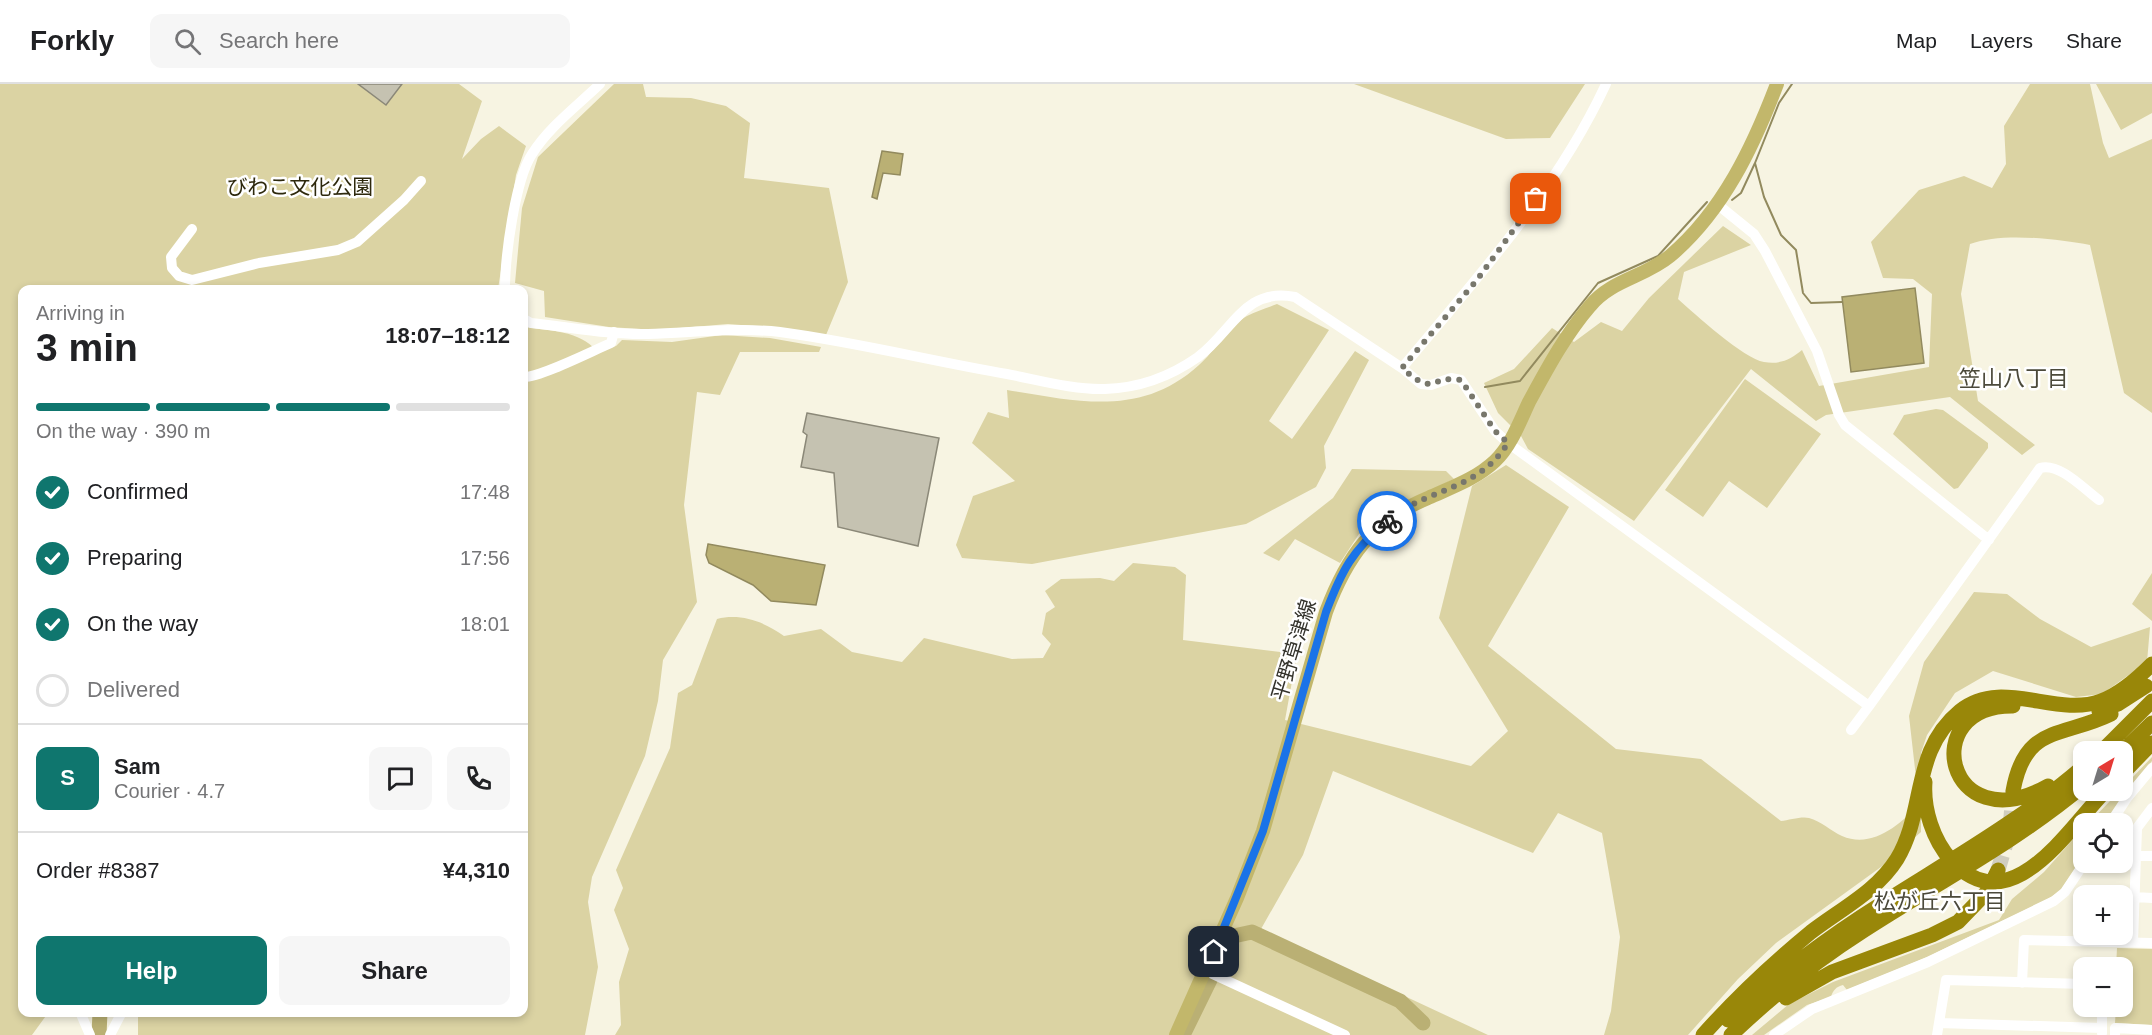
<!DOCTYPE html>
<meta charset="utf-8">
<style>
body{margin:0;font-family:Helvetica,"Noto Sans JP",sans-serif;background:#f6f6f6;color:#202124;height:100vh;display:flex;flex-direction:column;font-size:22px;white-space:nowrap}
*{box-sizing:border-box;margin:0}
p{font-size:20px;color:#757577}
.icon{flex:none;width:33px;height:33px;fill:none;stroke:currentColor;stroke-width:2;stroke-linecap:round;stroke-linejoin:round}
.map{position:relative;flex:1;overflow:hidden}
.panel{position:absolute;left:18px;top:201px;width:510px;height:732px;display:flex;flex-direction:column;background:#fff;border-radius:12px;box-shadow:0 3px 9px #0003}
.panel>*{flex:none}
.needle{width:39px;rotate:38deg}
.tools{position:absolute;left:2073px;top:657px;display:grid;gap:12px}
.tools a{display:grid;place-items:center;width:60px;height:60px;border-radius:12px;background:#fff;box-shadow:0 3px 9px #0003;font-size:30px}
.pin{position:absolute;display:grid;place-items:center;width:51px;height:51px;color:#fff;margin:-26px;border-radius:12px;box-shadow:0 3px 9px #0006}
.courier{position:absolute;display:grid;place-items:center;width:60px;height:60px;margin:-30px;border:4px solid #1a73e8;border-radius:50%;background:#fff;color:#222;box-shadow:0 2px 8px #0007}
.overview em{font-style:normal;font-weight:800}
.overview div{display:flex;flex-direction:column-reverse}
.overview{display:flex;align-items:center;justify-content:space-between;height:102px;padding:0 18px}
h1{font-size:39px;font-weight:800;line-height:45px}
.bar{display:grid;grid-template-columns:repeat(4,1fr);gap:9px 6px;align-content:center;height:72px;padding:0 18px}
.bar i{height:8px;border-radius:4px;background:#e0e0e0}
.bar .active{background:#0f766e}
.bar p{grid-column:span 4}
.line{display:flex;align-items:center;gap:15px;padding:0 18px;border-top:2px solid #e0e0e0}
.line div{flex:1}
.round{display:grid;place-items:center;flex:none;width:63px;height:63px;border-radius:12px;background:#f6f6f6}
ol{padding:0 18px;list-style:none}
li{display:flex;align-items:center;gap:18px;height:66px}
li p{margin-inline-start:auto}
li .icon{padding:6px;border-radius:50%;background:#0f766e;color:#fff;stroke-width:4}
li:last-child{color:#757577}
li i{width:33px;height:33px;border:3px solid #e0e0e0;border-radius:50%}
.primary-button{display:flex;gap:12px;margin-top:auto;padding:12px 18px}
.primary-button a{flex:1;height:69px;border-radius:12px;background:#0f766e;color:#fff;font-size:24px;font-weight:800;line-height:69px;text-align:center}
.primary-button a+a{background:#f6f6f6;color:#202124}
header{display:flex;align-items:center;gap:36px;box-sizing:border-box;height:84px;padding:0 30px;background:#fff;border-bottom:2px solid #e0e0e0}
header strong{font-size:28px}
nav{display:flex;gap:33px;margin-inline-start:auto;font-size:21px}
.search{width:420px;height:54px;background:#f6f6f6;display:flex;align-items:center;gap:15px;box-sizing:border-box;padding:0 21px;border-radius:12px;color:#757577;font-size:22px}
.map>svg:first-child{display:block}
.green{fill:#dbd3a3}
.water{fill:#bab074;stroke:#928a5e;stroke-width:1.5}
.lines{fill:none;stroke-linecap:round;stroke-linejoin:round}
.stream{stroke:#928a5e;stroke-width:2}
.river{stroke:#bab074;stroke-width:15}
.building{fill:#c5c2b1;stroke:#8b8878;stroke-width:1.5}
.highway-tunnel{stroke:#d0cdbe;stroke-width:15;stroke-dasharray:15 8;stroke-linecap:butt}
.minor{stroke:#fff;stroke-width:10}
.major{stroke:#c2b76b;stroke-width:14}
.highway{stroke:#998709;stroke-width:15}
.done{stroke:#78776c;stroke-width:6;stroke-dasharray:0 10.8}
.route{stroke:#1a73e8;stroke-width:8}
.labels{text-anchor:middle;stroke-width:5;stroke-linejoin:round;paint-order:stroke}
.park-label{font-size:21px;fill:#2e290d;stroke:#fff}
.street-label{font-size:21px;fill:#34332c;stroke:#fff}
.neighbourhood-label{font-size:22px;fill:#4c4a3b;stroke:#fff}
</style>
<header>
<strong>Forkly</strong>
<div class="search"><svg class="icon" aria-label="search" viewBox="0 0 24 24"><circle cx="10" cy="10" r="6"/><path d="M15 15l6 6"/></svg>Search here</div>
<nav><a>Map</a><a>Layers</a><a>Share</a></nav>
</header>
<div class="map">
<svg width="2152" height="951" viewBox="0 0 2152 951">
<rect width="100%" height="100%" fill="#f7f4e2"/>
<path class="green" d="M 0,0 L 459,0 L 482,17 L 462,75 L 481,55 L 499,42 L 526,62 L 516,91 L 498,205 L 22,206 L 22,928 L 48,929 L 32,951 L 0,951 Z
M 614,0 L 643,0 L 646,13 L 691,14 L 726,22 L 750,39 L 744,94 L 829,104 L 848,198 L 826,251 L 781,244 L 728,240 L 656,246 L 609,243 L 545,233 L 544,207 L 515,199 L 522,124 L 538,73 Z
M 1354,0 L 1585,0 L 1550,54 L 1506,55 Z
M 2030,0 L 2090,0 L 2103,59 L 2109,74 L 2152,55 L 2152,329 L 2124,309 L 2090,161 C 2057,155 2002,148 1970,160 L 1961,210 L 1978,317 L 2035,361 L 2022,371 L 1950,313 L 1826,331 L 1816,337 L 1751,285 L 1634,437 L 1528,365 L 1521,352 L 1498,329 L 1484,299 L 1514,285 L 1552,244 L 1574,258 L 1601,238 L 1622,247 L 1649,214 L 1723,142 L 1751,161 L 1684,188 L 1678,215 C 1695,230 1744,275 1764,278 C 1780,281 1791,275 1802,266 L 1819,302 L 1929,283 L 1932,210 L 1913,195 L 1883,194 L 1871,158 L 1919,106 L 1964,92 L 1992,104 L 2006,80 L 2004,42 Z
M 2096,0 L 2152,0 L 2152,29 L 2121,46 Z
M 1277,220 L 1329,246 L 1269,337 L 1292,355 L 1355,267 L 1369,276 L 1324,362 L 1326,384 L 1316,403 L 1246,440 L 1032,480 L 962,474 L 956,461 L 973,412 L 1015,397 L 972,359 L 988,328 L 1009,334 L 1007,306 C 1077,317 1141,334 1199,281 C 1215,267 1229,242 1247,232 C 1256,227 1267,224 1277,220 Z
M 524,243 C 551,247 578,246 597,267 L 616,262 L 622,256 L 672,258 L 722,251 L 770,254 L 821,263 L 819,268 L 740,268 L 720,311 L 697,308 L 684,421 L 697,518 L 663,576 L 658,617 L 645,672 L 592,793 L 588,818 L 598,883 L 585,951 L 138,951 L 138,929 L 524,928 Z
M 1745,295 L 1821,350 L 1767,424 L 1729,397 L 1703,433 L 1665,406 Z
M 1936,325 L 1943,326 L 1988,359 L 1988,364 L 1958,404 L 1954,405 L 1893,350 L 1904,331 Z
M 1506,381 L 1569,423 L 1488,562 L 1616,665 L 1701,675 L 1781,737 C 1789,736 1802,732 1809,734 C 1821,737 1831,747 1842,752 C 1872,765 1900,741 1919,720 L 1909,632 L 1924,578 L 1974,508 L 2007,510 L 2040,535 L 2091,563 L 2150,543 L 2147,578 L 2102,610 L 2076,613 L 1993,587 L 1955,609 L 1927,651 L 1921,669 L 1921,748 L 1881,783 L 1776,859 L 1738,895 L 1688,951 L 1604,951 L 1611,927 L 1620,853 L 1602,749 L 1558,729 L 1533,769 L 1333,687 L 1303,771 L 1261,845 L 1488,951 L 615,951 L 621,941 L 619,898 L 629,865 L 614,826 L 623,804 L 616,786 L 670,664 L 678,609 L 692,601 L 717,535 C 741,529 765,538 784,552 L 821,545 L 852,568 L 902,578 L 924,554 L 1012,575 L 1043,574 L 1051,560 L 1042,550 L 1046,529 L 1055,523 L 1045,507 L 1061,495 L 1100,494 L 1114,497 L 1133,479 L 1175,483 L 1186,491 L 1183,556 L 1297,570 L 1285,636 L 1471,682 L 1508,647 L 1439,534 L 1472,402 Z
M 1352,385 L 1446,387 L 1454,395 L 1392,425 L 1359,450 L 1340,479 L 1295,455 L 1279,477 L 1263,469 L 1333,414 Z
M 2152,489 L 2152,537 L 2132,520 Z
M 2152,673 L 2152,677 L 2121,714 L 2104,739 L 2088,740 Z
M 2083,744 L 2083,773 L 2060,807 L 2048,815 L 1925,874 L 1847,906 L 1843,901 C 1836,903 1833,906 1831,913 L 1807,921 L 1764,951 L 1752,951 L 1789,920 L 1833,898 L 1999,836 L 2012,815 L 2044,788 Z
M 2117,864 L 2152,865 L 2152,941 L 2115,939 L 2116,923 L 2122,922 L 2122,884 L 2116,883 Z"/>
<path class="water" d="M 882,67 L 903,70 L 900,91 L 883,89 L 877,115 L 872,113 Z
M 1915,204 L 1924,279 L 1851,288 L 1842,213 Z
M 708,460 L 825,481 L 816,521 L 771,517 L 753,501 L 709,479 L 706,471 Z"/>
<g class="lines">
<path class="stream" d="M 1792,0 L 1779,19 L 1755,79 L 1764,113 L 1781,151 L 1796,166 L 1803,209 L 1811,219 L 1842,218
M 1732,116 L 1741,109 L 1755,79
M 1485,303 L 1520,297 L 1598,199 L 1658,172 L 1707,118"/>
<path class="river" d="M 1215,883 L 1229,853 L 1252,848 L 1400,917 L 1423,939
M 99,951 L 100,928
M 1183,951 L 1210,896"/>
</g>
<path class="building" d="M 358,0 L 402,0 L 386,21 Z
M 807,329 L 939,354 L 918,462 L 838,443 L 834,389 L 801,383 L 807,351 L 803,348 Z"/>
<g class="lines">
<path class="highway-tunnel" d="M 1998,786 L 2010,746 L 2013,707"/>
<path class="minor" d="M 1717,120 L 1754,150 L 1765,167 L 1817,267 L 1839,331 L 1845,341 L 1989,456
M 192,145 L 171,173 L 172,184 L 179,192 L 192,196 L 259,179 L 338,166 L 357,158 L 404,116 L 421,97
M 505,206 C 505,173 515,96 532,70 C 549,43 577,22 600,0
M 524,235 L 531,239 C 570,243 610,251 648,250 C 692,249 736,243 780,248 C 856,258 931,277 1007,290 C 1039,296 1073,306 1105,305 C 1139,304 1171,292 1198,273 C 1233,247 1244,203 1295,213 L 1402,284 L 1421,300 L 1431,301 L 1451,294 L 1461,296 L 1495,347 L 1508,359 L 1869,622 L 2040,384 C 2059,378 2084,405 2099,416
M 1402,284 C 1476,195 1557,106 1606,0
M 524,293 C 541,293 592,267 611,259 L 614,248
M 1851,646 L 1869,622
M 2110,740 L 2127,714 L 2152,684
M 2137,772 L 2152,772
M 2135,813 L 2152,814
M 2133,858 L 2137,744 L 2152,724
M 1206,887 L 1345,951
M 2022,899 L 2024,856 L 2152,859
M 80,928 L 90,951
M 1939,939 L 2102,944
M 2102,949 L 2102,922
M 110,951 L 122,928
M 1774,951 L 1812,925 L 1928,878 L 2054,817 L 2065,808 L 2085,778
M 1937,951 L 1946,896 L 2084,900
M 2115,951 L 2115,944 L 2152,946"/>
<path class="major" d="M 1176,951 L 1237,814 L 1263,747 L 1326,528 C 1347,472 1371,438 1428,414 C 1452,403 1476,395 1495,377 C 1511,362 1520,337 1529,318 C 1547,285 1565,251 1590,222 C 1611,196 1645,193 1670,172 C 1723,127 1753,63 1777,0"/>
<path class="highway" d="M 2013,622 C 1916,621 1946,759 2048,702
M 2099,627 L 2118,620 L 2146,602
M 2101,668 L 2152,617
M 2122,668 L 2152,639
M 2122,690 L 2152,659
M 1925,698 C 1923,725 1933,756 1951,776 C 2010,841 2068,745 2106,706
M 2013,707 C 2025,640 2062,654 2111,630
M 1786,914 L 1832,888 L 1932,851 L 1958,838 L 1987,808 L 1998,786
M 1728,936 C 1770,898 1814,864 1861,833 C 1936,784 2016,741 2084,682
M 1703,951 C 1736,914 1772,880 1811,848 C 1841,825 1877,807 1897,775 C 1926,727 1911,667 1960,627 C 2002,593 2055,634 2101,617 C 2120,610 2137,595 2152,580
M 1731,951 C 1772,912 1816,877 1863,847 C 1937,799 2016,758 2084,701"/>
</g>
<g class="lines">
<path class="done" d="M 1387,437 C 1428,403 1477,408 1508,359 L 1495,347 L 1461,296 C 1428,290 1438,315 1402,284 L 1477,196 L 1536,115"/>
<path class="route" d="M 1214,868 L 1263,747 L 1326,528 C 1342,486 1352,467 1387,437"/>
</g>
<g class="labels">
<g class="park-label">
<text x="300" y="110">びわこ文化公園</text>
</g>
<g class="street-label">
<text transform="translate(1294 566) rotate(-73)" y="7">平野草津線</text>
</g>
<g class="neighbourhood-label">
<text x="2014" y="302">笠山八丁目</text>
<text x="1940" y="825">松が丘六丁目</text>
</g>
</g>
</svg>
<div class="tools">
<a><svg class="needle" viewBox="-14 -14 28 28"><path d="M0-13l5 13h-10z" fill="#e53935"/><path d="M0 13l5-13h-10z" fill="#757577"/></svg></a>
<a><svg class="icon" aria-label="locate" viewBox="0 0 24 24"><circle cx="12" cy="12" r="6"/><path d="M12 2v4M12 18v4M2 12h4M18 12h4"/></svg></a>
<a>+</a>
<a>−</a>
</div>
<div class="pin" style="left:1536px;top:115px;background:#ea580c"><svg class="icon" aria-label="bag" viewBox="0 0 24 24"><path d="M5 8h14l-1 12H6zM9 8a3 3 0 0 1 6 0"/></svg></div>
<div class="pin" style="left:1214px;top:868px;background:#1f2937"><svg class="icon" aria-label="home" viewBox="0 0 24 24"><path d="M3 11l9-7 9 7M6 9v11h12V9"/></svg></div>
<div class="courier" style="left:1387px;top:437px"><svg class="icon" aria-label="bike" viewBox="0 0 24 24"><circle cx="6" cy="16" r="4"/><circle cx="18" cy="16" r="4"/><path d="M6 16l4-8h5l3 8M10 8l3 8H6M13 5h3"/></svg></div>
<section class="panel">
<div class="overview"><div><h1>3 min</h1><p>Arriving in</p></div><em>18:07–18:12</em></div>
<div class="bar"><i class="active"></i><i class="active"></i><i class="active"></i><i></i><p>On the way · 390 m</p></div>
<ol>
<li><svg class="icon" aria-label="check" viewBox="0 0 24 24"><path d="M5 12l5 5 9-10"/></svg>Confirmed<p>17:48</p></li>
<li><svg class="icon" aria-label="check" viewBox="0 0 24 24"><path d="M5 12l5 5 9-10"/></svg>Preparing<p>17:56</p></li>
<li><svg class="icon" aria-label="check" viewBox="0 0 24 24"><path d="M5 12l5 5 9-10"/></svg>On the way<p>18:01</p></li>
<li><i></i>Delivered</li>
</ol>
<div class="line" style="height:108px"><b class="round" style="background:#0f766e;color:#fff">S</b><div><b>Sam</b><p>Courier · 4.7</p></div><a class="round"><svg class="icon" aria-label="chat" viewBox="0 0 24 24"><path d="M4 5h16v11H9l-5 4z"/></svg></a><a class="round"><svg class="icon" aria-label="phone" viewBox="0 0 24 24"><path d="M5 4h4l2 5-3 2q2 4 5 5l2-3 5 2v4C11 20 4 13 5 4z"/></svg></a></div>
<div class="line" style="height:78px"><div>Order #8387</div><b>¥4,310</b></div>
<div class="primary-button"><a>Help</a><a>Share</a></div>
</section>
</div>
